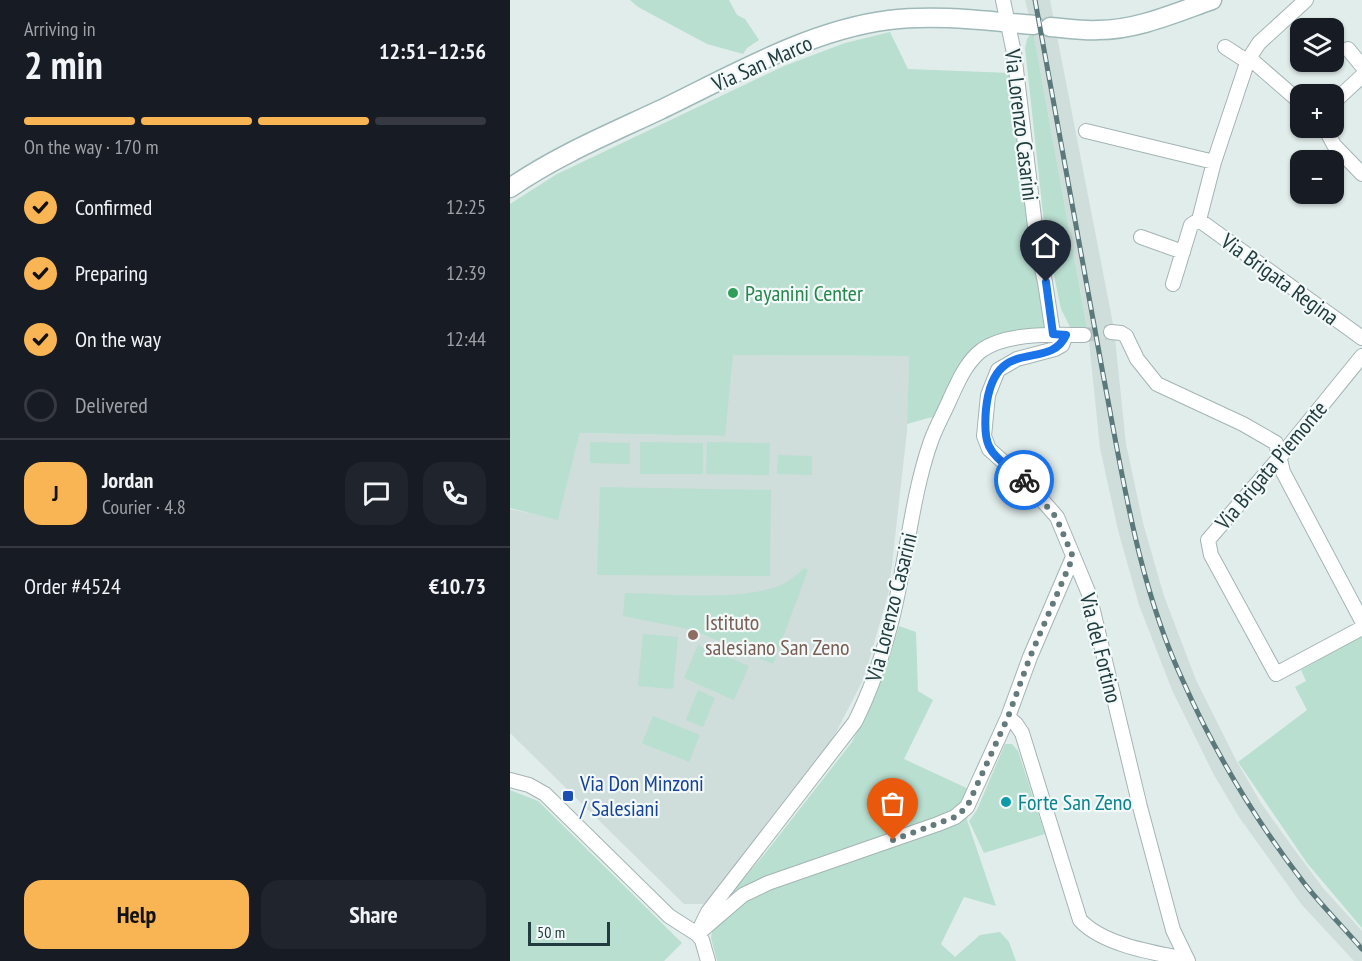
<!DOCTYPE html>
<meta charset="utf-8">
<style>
body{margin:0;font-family:"PT Sans Narrow",sans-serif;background:#20242c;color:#f1f3f6;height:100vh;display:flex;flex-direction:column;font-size:22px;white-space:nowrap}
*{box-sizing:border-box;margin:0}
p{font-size:20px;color:#9ea1a6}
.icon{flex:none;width:33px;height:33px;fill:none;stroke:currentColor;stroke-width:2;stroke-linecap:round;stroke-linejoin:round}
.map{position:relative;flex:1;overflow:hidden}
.drawer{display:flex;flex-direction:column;background:#171b24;width:510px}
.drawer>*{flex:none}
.buttons{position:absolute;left:780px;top:18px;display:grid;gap:12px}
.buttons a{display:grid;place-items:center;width:54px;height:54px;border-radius:12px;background:#171b24;box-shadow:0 2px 4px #0004;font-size:30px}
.scale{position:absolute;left:18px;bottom:15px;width:82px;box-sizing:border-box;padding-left:6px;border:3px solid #213c3e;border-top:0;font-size:16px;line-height:21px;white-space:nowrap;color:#213c3e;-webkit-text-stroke:4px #f2f9f8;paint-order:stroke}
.pin{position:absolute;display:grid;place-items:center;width:51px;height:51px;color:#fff;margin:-62px -26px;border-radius:50% 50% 50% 0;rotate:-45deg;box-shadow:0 0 6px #0007}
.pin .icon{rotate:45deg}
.courier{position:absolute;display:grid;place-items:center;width:60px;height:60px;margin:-30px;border:4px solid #1a73e8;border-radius:50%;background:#fff;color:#222;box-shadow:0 2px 8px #0007}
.overview em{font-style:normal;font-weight:700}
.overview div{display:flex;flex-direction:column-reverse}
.overview{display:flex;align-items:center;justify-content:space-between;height:102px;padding:0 24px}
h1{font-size:39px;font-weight:700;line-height:45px}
.bar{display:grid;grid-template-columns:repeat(4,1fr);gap:9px 6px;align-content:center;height:72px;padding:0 24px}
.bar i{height:8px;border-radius:4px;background:#363941}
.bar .active{background:#f9b453}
.bar p{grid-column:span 4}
.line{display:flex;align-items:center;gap:15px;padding:0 24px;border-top:2px solid #363941}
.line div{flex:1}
.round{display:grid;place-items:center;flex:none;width:63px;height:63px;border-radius:18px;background:#20242c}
ol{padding:0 24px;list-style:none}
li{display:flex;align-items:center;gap:18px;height:66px}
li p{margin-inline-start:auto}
li .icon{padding:6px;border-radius:50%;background:#f9b453;color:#111;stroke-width:4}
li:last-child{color:#9ea1a6}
li i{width:33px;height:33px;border:3px solid #363941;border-radius:50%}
.button{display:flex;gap:12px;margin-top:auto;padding:12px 24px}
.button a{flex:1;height:69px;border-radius:18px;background:#f9b453;color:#111;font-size:24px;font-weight:700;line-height:69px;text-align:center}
.button a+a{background:#20242c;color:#f1f3f6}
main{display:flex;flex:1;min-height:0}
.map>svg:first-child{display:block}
.built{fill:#cfdddb}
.green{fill:#b9dfd0}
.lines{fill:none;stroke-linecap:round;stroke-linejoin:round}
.minor-tunnel{stroke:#bbcac8;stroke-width:14;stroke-dasharray:14 7;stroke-linecap:butt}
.minor-casing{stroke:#a4b4b4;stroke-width:16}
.secondary-casing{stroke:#9fb9b8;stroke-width:21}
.minor{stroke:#fff;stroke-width:14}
.secondary{stroke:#fff;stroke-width:18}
.rail-casing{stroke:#5b787a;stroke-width:5}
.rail{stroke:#f2f9f8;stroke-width:3;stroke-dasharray:9;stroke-linecap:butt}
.done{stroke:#647a7b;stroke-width:6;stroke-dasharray:0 10.8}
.route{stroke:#1a73e8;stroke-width:8}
.leisure-dot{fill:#2e9e5b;stroke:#f2f9f8;stroke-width:2}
.education-dot{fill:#8d6e63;stroke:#f2f9f8;stroke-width:2}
.transit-dot{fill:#1a4fb4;stroke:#f2f9f8;stroke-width:2}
.culture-dot{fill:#0f9aa8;stroke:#f2f9f8;stroke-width:2}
.labels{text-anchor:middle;stroke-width:4.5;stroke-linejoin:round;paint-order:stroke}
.street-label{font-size:22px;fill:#213c3e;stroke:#f2f9f8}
.leisure-label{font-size:22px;fill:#27864d;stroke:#f2f9f8;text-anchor:start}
.education-label{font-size:22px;fill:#785e54;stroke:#f2f9f8;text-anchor:start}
.transit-label{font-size:22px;fill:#164399;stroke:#f2f9f8;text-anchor:start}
.culture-label{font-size:22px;fill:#0d838f;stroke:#f2f9f8;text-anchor:start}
</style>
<main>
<section class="drawer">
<div class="overview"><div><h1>2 min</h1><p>Arriving in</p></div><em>12:51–12:56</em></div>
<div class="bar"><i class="active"></i><i class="active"></i><i class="active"></i><i></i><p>On the way · 170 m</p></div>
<ol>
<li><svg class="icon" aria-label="check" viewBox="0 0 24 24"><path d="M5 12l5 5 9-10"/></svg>Confirmed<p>12:25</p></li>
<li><svg class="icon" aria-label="check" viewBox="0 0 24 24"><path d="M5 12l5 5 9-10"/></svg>Preparing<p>12:39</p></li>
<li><svg class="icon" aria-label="check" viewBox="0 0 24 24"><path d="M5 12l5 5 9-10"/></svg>On the way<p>12:44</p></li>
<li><i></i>Delivered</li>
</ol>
<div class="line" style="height:108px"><b class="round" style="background:#f9b453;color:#111">J</b><div><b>Jordan</b><p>Courier · 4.8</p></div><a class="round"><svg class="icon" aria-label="chat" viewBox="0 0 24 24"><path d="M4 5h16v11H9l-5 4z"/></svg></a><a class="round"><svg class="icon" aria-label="phone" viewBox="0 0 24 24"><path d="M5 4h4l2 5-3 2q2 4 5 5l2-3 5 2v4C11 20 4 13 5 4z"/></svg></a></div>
<div class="line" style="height:78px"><div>Order #4524</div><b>€10.73</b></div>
<div class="button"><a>Help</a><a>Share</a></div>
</section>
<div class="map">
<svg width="852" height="961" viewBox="0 0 852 961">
<rect width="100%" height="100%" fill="#e1edeb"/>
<path class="built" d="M 515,0 L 540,0 L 604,329 L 616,444 L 633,523 L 654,596 L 686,680 L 727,762 L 751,803 L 781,845 L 813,888 L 852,931 L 852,961 L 844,961 L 792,905 L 729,817 L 704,775 L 662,690 L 629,605 L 608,530 L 590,448 L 578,332 L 523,31 Z
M 222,355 L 399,356 L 397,431 L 379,591 L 354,678 L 321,742 L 195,904 L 174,904 L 0,733 L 0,509 L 48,519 L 70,433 L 214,436 Z"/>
<path class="green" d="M 120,0 L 219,0 L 227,15 L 235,19 L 249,40 L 237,48 L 233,54 L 197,44 L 128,7 Z
M 523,31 L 578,333 L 560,327 L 551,309 L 535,232 L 515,48 L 517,39 Z
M 380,32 L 398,69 L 501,73 L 539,330 L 462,350 L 426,419 L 422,417 L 397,424 L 399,356 L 223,355 L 215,436 L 70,433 L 48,520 L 0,508 L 0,204 L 47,174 L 274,66 L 335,43 Z
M 80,442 L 120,443 L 120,464 L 80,463 Z
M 130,442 L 193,443 L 193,474 L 130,474 Z
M 197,442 L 260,443 L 259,475 L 196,474 Z
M 268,455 L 302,456 L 302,475 L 267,474 Z
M 90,487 L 261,490 L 260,576 L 87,575 Z
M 294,568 L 298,570 L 263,664 L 183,630 L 113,616 L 115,593 C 157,594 219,600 259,589 C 273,586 284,578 294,568 Z
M 389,626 L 406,632 L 408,691 L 423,700 L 394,759 L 463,791 L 457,820 L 486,906 L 454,897 L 431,944 L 445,957 L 470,935 L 490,932 L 499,942 L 506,961 L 207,961 L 201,938 L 205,913 L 257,851 L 342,742 L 360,708 L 375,672 Z
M 133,634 L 168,637 L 163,689 L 128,686 Z
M 852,635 L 852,928 L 797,863 L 728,762 L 797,710 L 785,687 L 796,681 L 791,670 Z
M 188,645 L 239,666 L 224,700 L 174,678 Z
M 188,690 L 205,698 L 193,727 L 176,720 Z
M 143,716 L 190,735 L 179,762 L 132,743 Z
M 495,744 L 502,744 L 508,751 L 535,834 L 474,853 L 459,821 L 467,810 Z
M 0,790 L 28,801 L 172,943 L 154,961 L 0,961 Z"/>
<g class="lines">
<path class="minor-tunnel" d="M 574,335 L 601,332"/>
<defs>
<path id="minor" d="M 493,0 L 504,53 L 528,251 L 535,282 L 543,334
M 796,0 L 749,43 L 738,60 L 704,162 L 689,220 L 852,338
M 715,47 L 732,58 L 744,62 L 790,102
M 838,49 L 852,66
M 824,102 L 852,76
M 815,128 L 824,145 L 852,174
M 576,131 L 704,162
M 631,237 L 673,252
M 663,284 L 681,225 L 689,220
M 601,332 L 611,333 L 616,336 L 627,359 L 647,384 L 733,424 L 766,443 L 773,472 L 852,621
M 556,335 L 552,345 L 545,349 L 507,359 L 488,370 L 478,395 L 474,436 L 479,449 L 518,484 L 547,517 L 579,594 L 630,807 L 663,930 L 678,961
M 852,356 L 770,457 L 698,540 L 701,555 L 766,674 L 852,628
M 498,717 L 506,724 L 512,733 L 570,920 C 593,945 644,953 676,959
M 0,780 L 19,785 L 35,794 L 159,916 L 187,934 L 192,940 L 198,961
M 191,931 L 233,895 L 258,883 L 428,824 L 445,817 L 457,807 L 498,717 L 520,657 L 563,557
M 187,934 L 198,912 L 345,722 C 362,688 373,655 382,619 C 397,560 401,498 421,441 C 426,427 434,413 440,399 C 448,382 456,362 472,350 C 498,332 544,335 574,335"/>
<path id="secondary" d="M 540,27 C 556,28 572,31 588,30 C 627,30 665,13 702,0
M 0,188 C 46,156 99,134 150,110 C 221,76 299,30 379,20 C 427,14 476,21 524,25"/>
</defs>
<use href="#minor" class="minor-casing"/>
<use href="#secondary" class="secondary-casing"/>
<use href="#minor" class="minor"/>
<use href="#secondary" class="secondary"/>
<defs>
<path id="rail" d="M 525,0 C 548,125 570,249 593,374 C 613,478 628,584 673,681 C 705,753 746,821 794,883 C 812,906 833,927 852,949"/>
</defs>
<use href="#rail" class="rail-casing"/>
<use href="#rail" class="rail"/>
</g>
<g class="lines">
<path class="done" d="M 383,840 L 445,817 L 457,807 L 498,717 L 520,657 L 563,557 L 546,517 L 514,480"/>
<path class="route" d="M 514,480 C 483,453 472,454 476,409 C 484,332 539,373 556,335 L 543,334 L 536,282"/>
</g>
<circle class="leisure-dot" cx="223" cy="293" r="6"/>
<circle class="education-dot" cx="183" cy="635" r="6"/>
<rect class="transit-dot" x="52" y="790" width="12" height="12" rx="3"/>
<circle class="culture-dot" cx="496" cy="802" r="6"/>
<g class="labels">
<g class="street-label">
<text transform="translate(252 63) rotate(-24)" y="8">Via San Marco</text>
<text transform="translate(512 125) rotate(83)" y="8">Via Lorenzo Casarini</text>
<text transform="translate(770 279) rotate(36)" y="8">Via Brigata Regina</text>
<text transform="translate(761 465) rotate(-50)" y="8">Via Brigata Piemonte</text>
<text transform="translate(381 607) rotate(-76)" y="8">Via Lorenzo Casarini</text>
<text transform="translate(591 648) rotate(76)" y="8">Via del Fortino</text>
</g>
<g class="leisure-label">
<text x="235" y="301">Payanini Center</text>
</g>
<g class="education-label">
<text x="195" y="630">Istituto<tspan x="195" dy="25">salesiano San Zeno</tspan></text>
</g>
<g class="transit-label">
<text x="70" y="791">Via Don Minzoni<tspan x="70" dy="25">/ Salesiani</tspan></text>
</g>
<g class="culture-label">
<text x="508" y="810">Forte San Zeno</text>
</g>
</g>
</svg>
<div class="buttons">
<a><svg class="icon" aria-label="layers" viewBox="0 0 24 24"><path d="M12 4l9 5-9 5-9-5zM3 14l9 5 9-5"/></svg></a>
<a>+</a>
<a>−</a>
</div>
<div class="scale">50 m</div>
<div class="pin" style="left:383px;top:840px;background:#ea580c"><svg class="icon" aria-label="bag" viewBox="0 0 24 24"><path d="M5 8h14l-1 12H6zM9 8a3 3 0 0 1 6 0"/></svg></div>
<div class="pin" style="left:536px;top:282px;background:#1f2937"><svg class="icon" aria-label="home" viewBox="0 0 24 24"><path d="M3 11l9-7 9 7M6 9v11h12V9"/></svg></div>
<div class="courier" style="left:514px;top:480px"><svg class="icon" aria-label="bike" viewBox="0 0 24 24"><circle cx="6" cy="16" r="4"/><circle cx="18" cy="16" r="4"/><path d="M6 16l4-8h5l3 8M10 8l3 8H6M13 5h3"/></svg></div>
</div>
</main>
